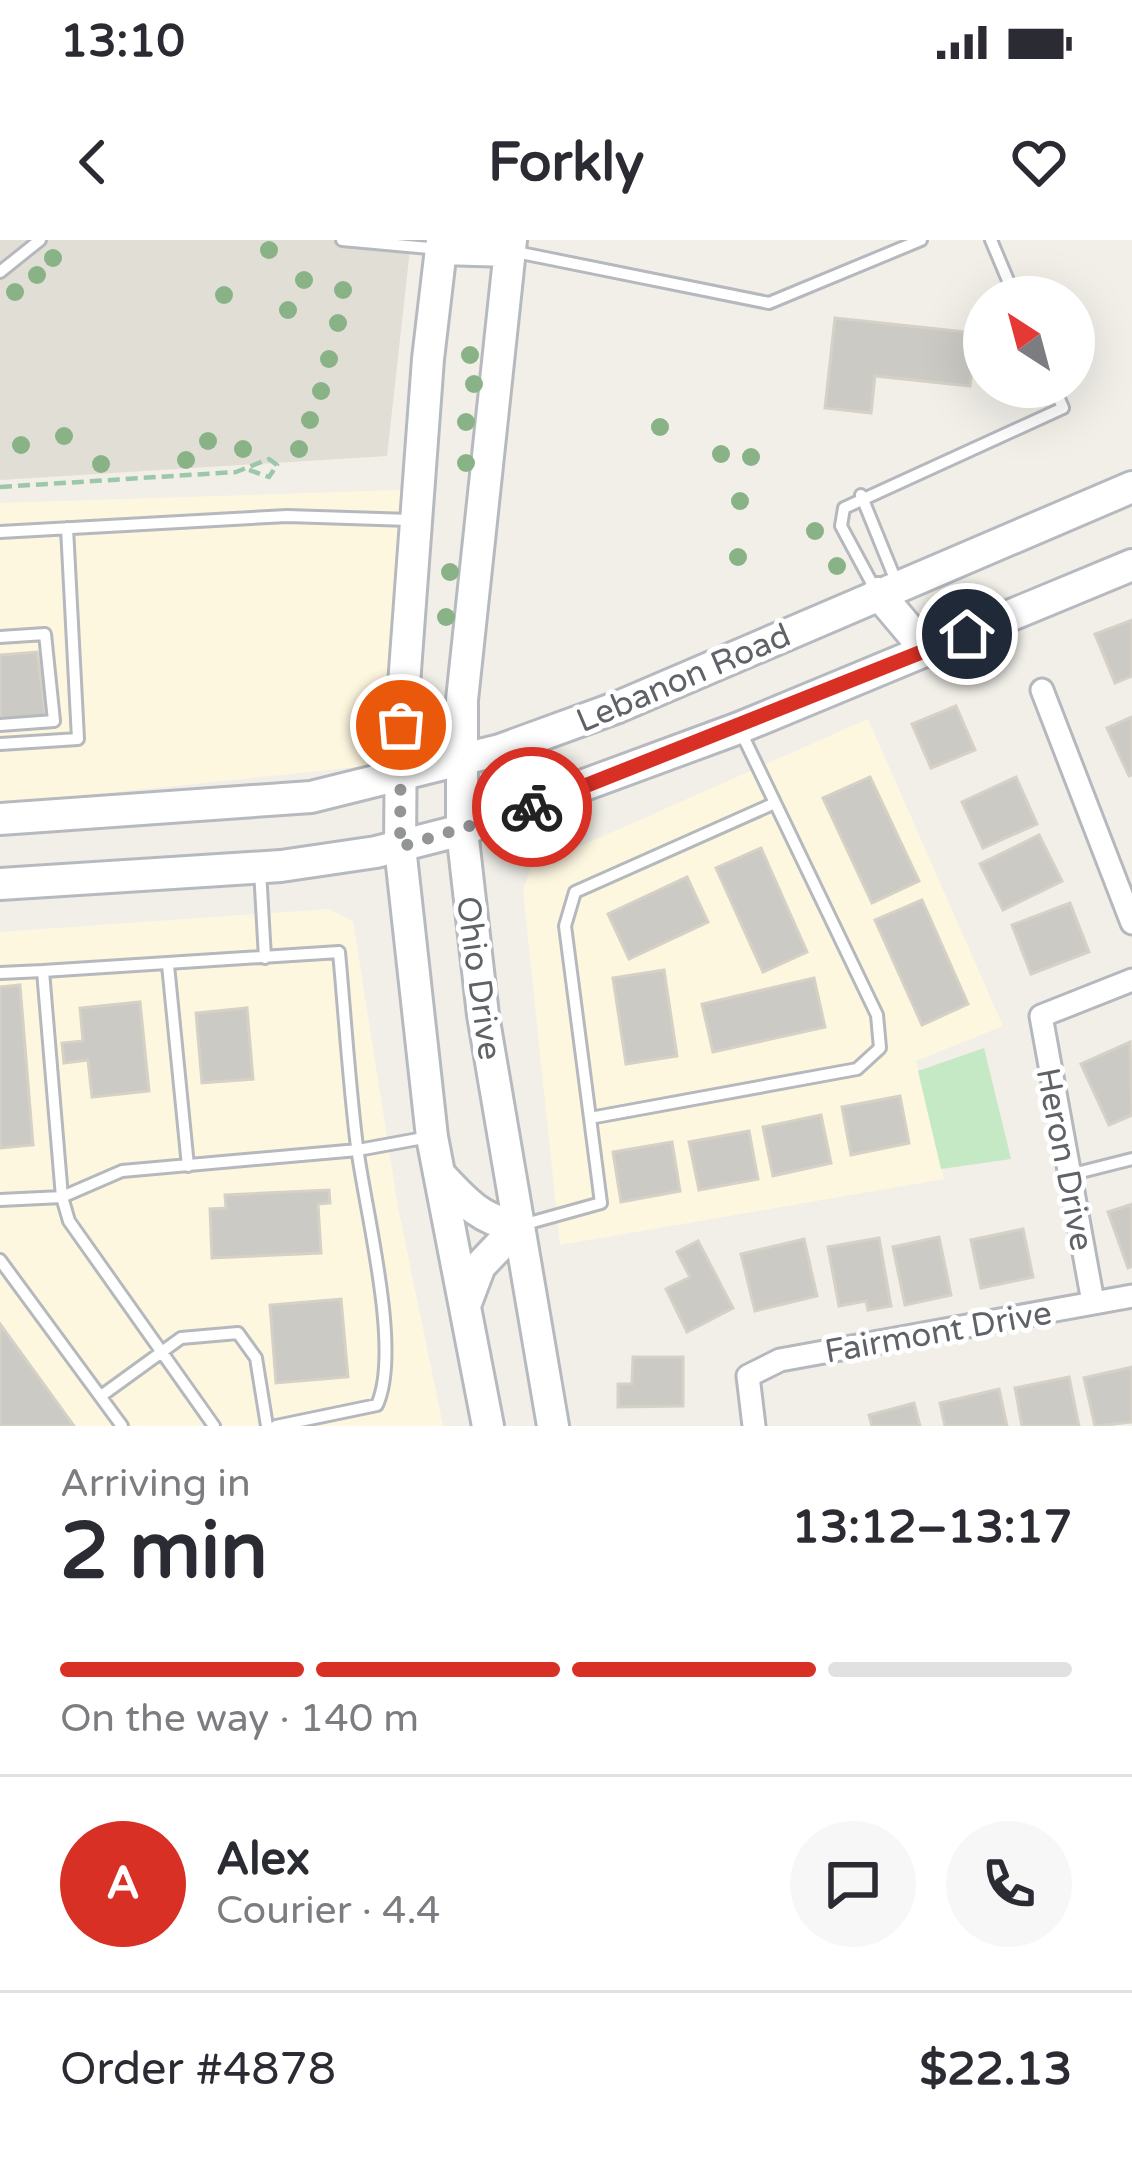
<!DOCTYPE html>
<meta charset="utf-8">
<style>
body{margin:0;font-family:"Varela Round",sans-serif;background:#f7f7f7;color:#2b2b33;height:100vh;display:flex;flex-direction:column;font-size:45px;white-space:nowrap}
*{box-sizing:border-box;margin:0}
p{font-size:39px;color:#7c7c81}
.icon{flex:none;width:66px;height:66px;fill:none;stroke:currentColor;stroke-width:2;stroke-linecap:round;stroke-linejoin:round}
.map{position:relative;height:1186px;overflow:hidden}
.details{display:flex;flex-direction:column;background:#fff;flex:1}
.details>*{flex:none}
.needle{width:78px;rotate:324deg}
.tools{position:absolute;left:963px;top:36px;display:grid;gap:24px}
.tools a{display:grid;place-items:center;width:132px;height:132px;border-radius:50%;background:#fff;box-shadow:0 12px 48px #0002;font-size:60px}
.pin{position:absolute;display:grid;place-items:center;width:102px;height:102px;color:#fff;margin:-51px;border:6px solid #fff;border-radius:50%;box-shadow:0 3px 12px #0007}
.courier{position:absolute;display:grid;place-items:center;width:120px;height:120px;margin:-60px;border:9px solid #d93025;border-radius:50%;background:#fff;color:#222;box-shadow:0 3px 15px #0007}
.headline em{font-style:normal;font-weight:700}
.headline div{display:flex;flex-direction:column-reverse}
.headline{display:flex;align-items:center;justify-content:space-between;height:204px;padding:0 60px}
h1{font-size:78px;font-weight:700;line-height:90px}
.bar{display:grid;grid-template-columns:repeat(4,1fr);gap:18px 12px;align-content:center;height:144px;padding:0 60px}
.bar i{height:15px;border-radius:9px;background:#e1e1e2}
.bar .current{background:#d93025}
.bar p{grid-column:span 4}
.line{display:flex;align-items:center;gap:30px;padding:0 60px;border-top:3px solid #e1e1e2}
.line div{flex:1}
.round{display:grid;place-items:center;flex:none;width:126px;height:126px;border-radius:63px;background:#f7f7f7}
.status{display:flex;justify-content:space-between;align-items:center;height:84px;padding:0 60px;background:#fff;direction:ltr}
.status svg{height:33px;fill:currentColor}
header{display:flex;justify-content:space-between;align-items:center;height:156px;padding:0 60px;background:#fff;font-size:54px;font-weight:700}
.map>svg:first-child{display:block}
.commercial{fill:#fef7e0}
.education{fill:#e1ded6}
.green{fill:#c5e8c5}
.building{fill:#cccac5;stroke:#d6d1c6;stroke-width:3}
.lines{fill:none;stroke-linecap:round;stroke-linejoin:round}
.service-casing{stroke:#b5b8bc;stroke-width:16}
.minor-casing{stroke:#b5b8bc;stroke-width:27}
.secondary-casing{stroke:#b6babf;stroke-width:36}
.path{stroke:#9cc7a9;stroke-width:4.5;stroke-dasharray:12 6;stroke-linecap:butt}
.service{stroke:#fff;stroke-width:10}
.minor{stroke:#fff;stroke-width:21}
.secondary{stroke:#fff;stroke-width:30}
.tree{fill:#89b387}
.done{stroke:#929495;stroke-width:12;stroke-dasharray:0 21.6}
.route{stroke:#d93025;stroke-width:15}
.labels{text-anchor:middle;stroke-width:10;stroke-linejoin:round;paint-order:stroke}
.street-label{font-size:33px;fill:#5f6368;stroke:#fff}
</style>
<div class="status"><b>13:10</b><svg viewBox="0 0 49 12"><path d="M0 12V9h3v3zM5 12V6h3v6zM10 12V3h3v9zM15 12V0h3v12zM26 1h20v11H26zM47 4h2v5h-2z"/></svg></div>
<header><svg class="icon" aria-label="back" viewBox="0 0 24 24"><path d="M15 5l-7 7 7 7"/></svg>Forkly<svg class="icon" aria-label="heart" viewBox="0 0 24 24"><path d="M12 20l-8-8c-3-5 5-10 8-4 3-6 11-1 8 4z"/></svg></header>
<div class="map">
<svg width="1132" height="1186" viewBox="0 0 1132 1186">
<rect width="100%" height="100%" fill="#f1efe8"/>
<path class="commercial" d="M 401,250 L 386,524 L 0,564 L 0,263 Z
M 868,479 L 1003,786 L 916,821 L 944,939 L 560,1005 L 523,650 L 531,628 Z
M 329,669 L 353,681 L 398,967 L 443,1186 L 0,1186 L 0,692 Z"/>
<path class="education" d="M 0,0 L 411,0 L 387,216 L 0,240 Z"/>
<path class="green" d="M 984,808 L 1011,919 L 941,929 L 918,831 Z"/>
<path class="building" d="M 835,78 L 976,93 L 970,146 L 875,136 L 871,173 L 825,168 Z
M 1132,380 L 1132,436 L 1115,443 L 1095,394 Z
M 37,412 L 46,478 L 0,482 L 0,415 Z
M 956,466 L 975,510 L 931,528 L 912,484 Z
M 1132,477 L 1132,535 L 1129,536 L 1107,488 Z
M 870,537 L 919,641 L 872,663 L 823,558 Z
M 1016,537 L 1037,584 L 983,608 L 962,562 Z
M 1039,595 L 1062,641 L 1003,670 L 980,624 Z
M 761,608 L 807,712 L 763,732 L 716,628 Z
M 687,637 L 708,682 L 629,719 L 608,674 Z
M 922,660 L 968,764 L 922,785 L 875,680 Z
M 1070,663 L 1089,712 L 1031,734 L 1012,685 Z
M 664,730 L 677,816 L 626,824 L 613,738 Z
M 814,738 L 825,787 L 713,812 L 702,764 Z
M 20,745 L 33,905 L 0,908 L 0,747 Z
M 140,762 L 149,851 L 92,857 L 88,820 L 64,823 L 62,803 L 83,801 L 80,768 Z
M 247,768 L 253,839 L 202,843 L 196,773 Z
M 1130,802 L 1132,875 L 1109,885 L 1081,824 Z
M 900,856 L 909,903 L 851,915 L 842,867 Z
M 821,875 L 831,923 L 773,936 L 763,887 Z
M 749,891 L 758,939 L 699,950 L 689,902 Z
M 672,902 L 680,951 L 621,962 L 613,912 Z
M 329,950 L 330,963 L 318,964 L 321,1013 L 212,1018 L 210,969 L 226,968 L 225,955 Z
M 1132,964 L 1132,1026 L 1128,1028 L 1108,972 Z
M 1023,989 L 1033,1037 L 981,1048 L 971,1000 Z
M 939,997 L 951,1055 L 905,1065 L 893,1007 Z
M 879,998 L 891,1066 L 868,1070 L 866,1061 L 839,1066 L 828,1007 Z
M 804,999 L 817,1056 L 755,1071 L 741,1014 Z
M 698,1001 L 733,1068 L 687,1092 L 666,1049 L 690,1037 L 677,1012 Z
M 341,1059 L 348,1137 L 276,1143 L 270,1065 Z
M 0,1084 L 74,1186 L 0,1186 Z
M 633,1117 L 683,1117 L 683,1166 L 618,1167 L 618,1144 L 632,1144 Z
M 1132,1127 L 1132,1182 L 1095,1186 L 1084,1138 Z
M 1069,1137 L 1079,1186 L 1022,1186 L 1015,1148 Z
M 999,1149 L 1007,1186 L 945,1186 L 940,1163 Z
M 914,1163 L 920,1186 L 872,1186 L 869,1175 Z"/>
<g class="lines">
<defs>
<path id="service" d="M 342,0 L 440,9
M 991,0 L 1015,57
M 516,12 L 769,63 L 921,0
M 0,32 L 40,0
M 861,255 L 896,341
M 0,292 L 287,276 L 410,280
M 876,351 L 841,286 L 844,268 L 1063,168 L 1054,147
M 0,397 L 45,394 L 54,481 L 0,485
M 0,504 L 78,499 L 67,288
M 260,630 L 265,718
M 168,725 L 188,926
M 0,733 L 43,731
M 590,878 L 565,686 L 575,652 L 775,563
M 1069,935 L 1132,919
M 0,960 L 62,957 L 122,931 L 358,910 L 429,897
M 522,985 L 601,963 L 590,878 L 857,829 L 880,808 L 877,775 L 740,490
M 0,1020 L 122,1186
M 101,1156 L 181,1098 L 238,1093 L 256,1118 L 267,1186
M 214,1186 L 69,981 L 62,957 L 43,731 L 339,712 C 345,777 349,843 357,907 C 365,970 402,1110 377,1165 L 276,1186"/>
<path id="minor" d="M 1042,450 L 1132,683
M 1093,1062 L 1041,776 L 1132,740
M 754,1186 L 748,1136 L 780,1120 L 1132,1056"/>
<path id="secondary" d="M 442,0 L 428,119 L 401,485 L 400,607 L 432,897 L 488,1186
M 511,0 L 462,460 L 462,590 L 483,775 L 553,1186
M 441,9 L 509,11
M 878,353 L 927,411
M 0,579 L 311,557 L 500,510 L 618,467 L 1132,247
M 0,644 L 281,626 L 376,612 L 462,590 L 739,488 L 1132,325
M 441,936 C 465,962 482,981 518,986
M 466,1063 L 480,1026 L 518,986"/>
</defs>
<use href="#service" class="service-casing"/>
<use href="#minor" class="minor-casing"/>
<use href="#secondary" class="secondary-casing"/>
<path class="path" d="M 0,247 L 236,232 L 269,219 L 277,225 L 269,237 L 249,230"/>
<use href="#service" class="service"/>
<use href="#minor" class="minor"/>
<use href="#secondary" class="secondary"/>
</g>
<g class="tree">
<circle cx="269" cy="10" r="9"/>
<circle cx="53" cy="18" r="9"/>
<circle cx="37" cy="35" r="9"/>
<circle cx="304" cy="40" r="9"/>
<circle cx="343" cy="50" r="9"/>
<circle cx="15" cy="52" r="9"/>
<circle cx="224" cy="55" r="9"/>
<circle cx="288" cy="70" r="9"/>
<circle cx="338" cy="83" r="9"/>
<circle cx="470" cy="115" r="9"/>
<circle cx="329" cy="119" r="9"/>
<circle cx="474" cy="144" r="9"/>
<circle cx="321" cy="151" r="9"/>
<circle cx="310" cy="180" r="9"/>
<circle cx="466" cy="182" r="9"/>
<circle cx="660" cy="187" r="9"/>
<circle cx="64" cy="196" r="9"/>
<circle cx="208" cy="201" r="9"/>
<circle cx="21" cy="205" r="9"/>
<circle cx="243" cy="209" r="9"/>
<circle cx="299" cy="209" r="9"/>
<circle cx="721" cy="214" r="9"/>
<circle cx="751" cy="217" r="9"/>
<circle cx="186" cy="220" r="9"/>
<circle cx="466" cy="223" r="9"/>
<circle cx="101" cy="224" r="9"/>
<circle cx="740" cy="261" r="9"/>
<circle cx="815" cy="291" r="9"/>
<circle cx="738" cy="317" r="9"/>
<circle cx="837" cy="326" r="9"/>
<circle cx="450" cy="332" r="9"/>
<circle cx="446" cy="377" r="9"/>
</g>
<g class="lines">
<path class="done" d="M 401,485 L 400,607 L 532,567"/>
<path class="route" d="M 532,567 L 967,394"/>
</g>
<g class="labels">
<g class="street-label">
<text transform="translate(683 437) rotate(-23)" y="12">Lebanon Road</text>
<text transform="translate(480 738) rotate(82)" y="12">Ohio Drive</text>
<text transform="translate(1066 919) rotate(79)" y="12">Heron Drive</text>
<text transform="translate(938 1091) rotate(-10)" y="12">Fairmont Drive</text>
</g>
</g>
</svg>
<div class="tools">
<a><svg class="needle" viewBox="-14 -14 28 28"><path d="M0-13l5 13h-10z" fill="#e53935"/><path d="M0 13l5-13h-10z" fill="#7c7c81"/></svg></a>
</div>
<div class="pin" style="left:401px;top:485px;background:#ea580c"><svg class="icon" aria-label="bag" viewBox="0 0 24 24"><path d="M5 8h14l-1 12H6zM9 8a3 3 0 0 1 6 0"/></svg></div>
<div class="pin" style="left:967px;top:394px;background:#1f2937"><svg class="icon" aria-label="home" viewBox="0 0 24 24"><path d="M3 11l9-7 9 7M6 9v11h12V9"/></svg></div>
<div class="courier" style="left:532px;top:567px"><svg class="icon" aria-label="bike" viewBox="0 0 24 24"><circle cx="6" cy="16" r="4"/><circle cx="18" cy="16" r="4"/><path d="M6 16l4-8h5l3 8M10 8l3 8H6M13 5h3"/></svg></div>
</div>
<section class="details">
<div class="headline"><div><h1>2 min</h1><p>Arriving in</p></div><em>13:12–13:17</em></div>
<div class="bar"><i class="current"></i><i class="current"></i><i class="current"></i><i></i><p>On the way · 140 m</p></div>
<div class="line" style="height:216px"><b class="round" style="background:#d93025;color:#fff">A</b><div><b>Alex</b><p>Courier · 4.4</p></div><a class="round"><svg class="icon" aria-label="chat" viewBox="0 0 24 24"><path d="M4 5h16v11H9l-5 4z"/></svg></a><a class="round"><svg class="icon" aria-label="phone" viewBox="0 0 24 24"><path d="M5 4h4l2 5-3 2q2 4 5 5l2-3 5 2v4C11 20 4 13 5 4z"/></svg></a></div>
<div class="line" style="height:156px"><div>Order #4878</div><b>$22.13</b></div>
</section>
